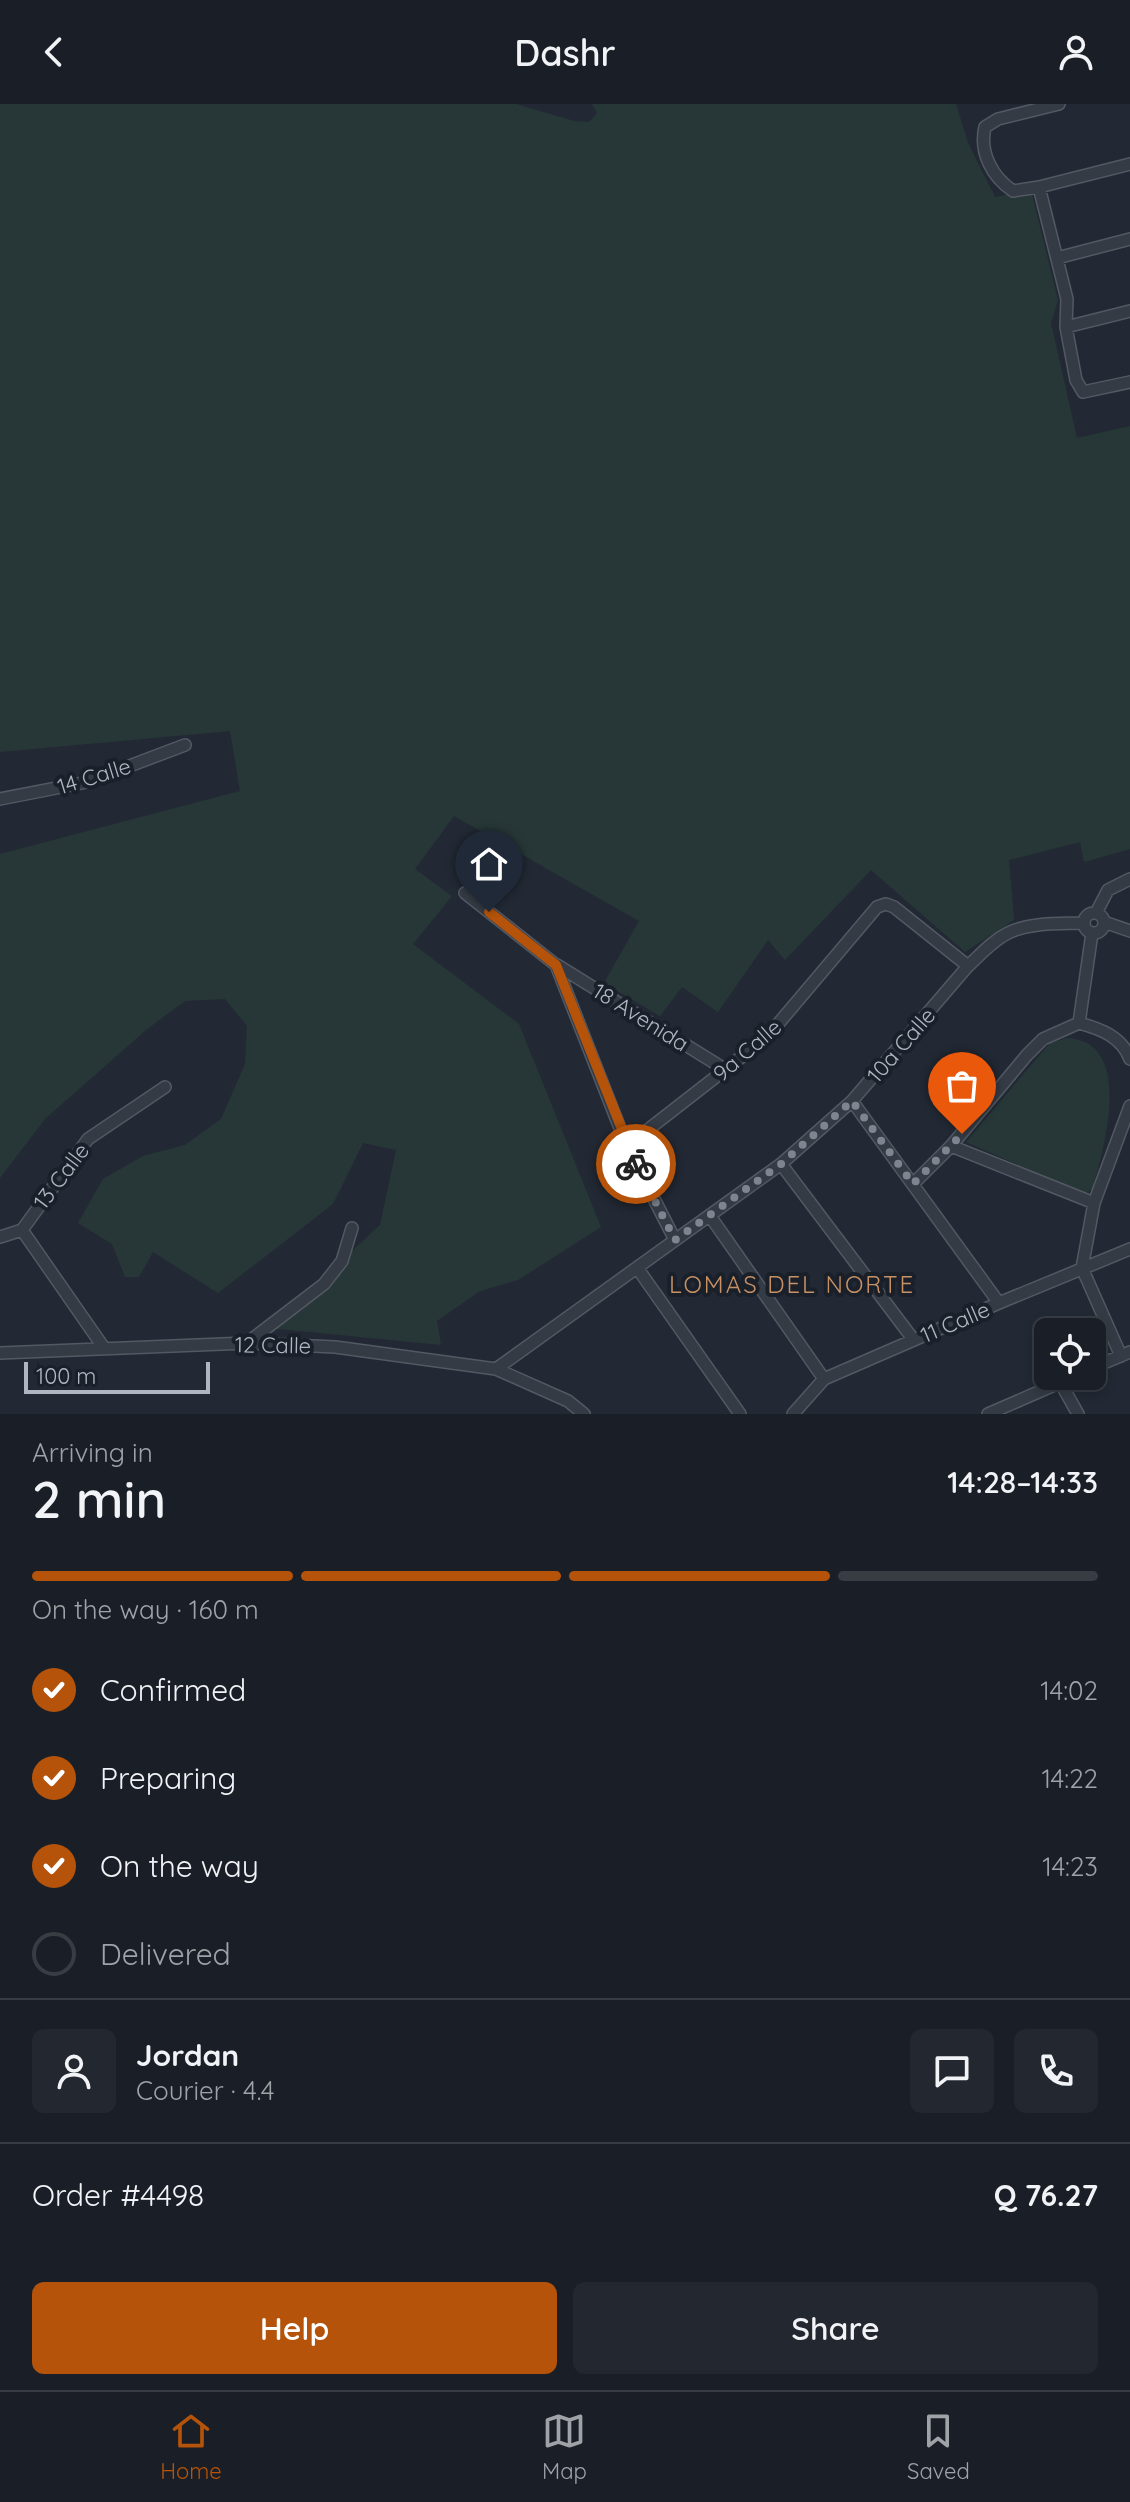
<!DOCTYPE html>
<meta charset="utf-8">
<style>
body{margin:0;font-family:Quicksand,sans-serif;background:#23272f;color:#f1f3f6;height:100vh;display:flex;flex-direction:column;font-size:30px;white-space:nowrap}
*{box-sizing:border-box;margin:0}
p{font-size:26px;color:#9fa2a7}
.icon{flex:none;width:44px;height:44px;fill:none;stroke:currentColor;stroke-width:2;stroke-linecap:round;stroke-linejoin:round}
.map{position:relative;height:1310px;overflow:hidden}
.details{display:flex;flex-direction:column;background:#1a1f27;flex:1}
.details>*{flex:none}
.tools{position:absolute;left:1034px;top:1214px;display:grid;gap:16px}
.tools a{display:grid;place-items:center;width:72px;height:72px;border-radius:12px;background:#1a1f27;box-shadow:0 4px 12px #0003,0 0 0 2px #383d44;font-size:40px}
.scale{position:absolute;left:24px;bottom:20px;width:186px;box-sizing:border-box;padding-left:8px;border:4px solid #afb6c2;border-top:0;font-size:22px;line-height:28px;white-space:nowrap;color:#afb6c2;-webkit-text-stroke:6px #1a202a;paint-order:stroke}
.pin{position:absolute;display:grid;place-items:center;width:68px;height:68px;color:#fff;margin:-82px -34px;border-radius:50% 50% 50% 0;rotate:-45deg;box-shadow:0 0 8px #0007}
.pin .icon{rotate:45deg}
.courier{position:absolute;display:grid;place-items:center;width:80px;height:80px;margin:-40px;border:6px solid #b45309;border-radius:50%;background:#fff;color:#222;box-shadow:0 2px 10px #0007}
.summary em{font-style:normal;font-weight:600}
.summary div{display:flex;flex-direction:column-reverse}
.summary{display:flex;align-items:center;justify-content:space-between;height:136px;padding:0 32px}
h1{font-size:52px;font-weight:600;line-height:60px}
.bar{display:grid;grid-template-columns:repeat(4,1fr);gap:12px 8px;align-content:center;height:96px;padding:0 32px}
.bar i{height:10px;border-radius:6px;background:#383d44}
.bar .current{background:#b45309}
.bar p{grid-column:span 4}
.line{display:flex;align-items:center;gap:20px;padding:0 32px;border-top:2px solid #383d44}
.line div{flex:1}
.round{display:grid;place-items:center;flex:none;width:84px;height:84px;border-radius:12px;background:#23272f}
ol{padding:0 32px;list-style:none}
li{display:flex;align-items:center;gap:24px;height:88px}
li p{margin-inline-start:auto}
li .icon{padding:8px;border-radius:50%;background:#b45309;color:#fff;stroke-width:4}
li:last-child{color:#9fa2a7}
li i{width:44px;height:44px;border:4px solid #383d44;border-radius:50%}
.action{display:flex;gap:16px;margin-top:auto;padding:16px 32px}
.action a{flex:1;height:92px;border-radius:12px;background:#b45309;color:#fff;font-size:32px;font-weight:600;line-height:92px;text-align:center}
.action a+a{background:#23272f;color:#f1f3f6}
header{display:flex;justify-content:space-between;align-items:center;height:104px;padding:0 32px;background:#1a1f27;font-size:36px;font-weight:600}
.tabs{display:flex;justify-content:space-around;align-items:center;height:112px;border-top:2px solid #383d44;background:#1a1f27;font-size:22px;color:#9fa2a7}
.tabs a{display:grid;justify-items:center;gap:4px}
.tabs .current{color:#b45309}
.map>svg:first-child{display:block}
.green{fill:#273737}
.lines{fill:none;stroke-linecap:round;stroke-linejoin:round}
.street-casing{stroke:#525963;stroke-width:14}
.street{stroke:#353b45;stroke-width:11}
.done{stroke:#7e8590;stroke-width:8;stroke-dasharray:0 14.4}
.route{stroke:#b45309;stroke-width:10}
.labels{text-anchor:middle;stroke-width:8;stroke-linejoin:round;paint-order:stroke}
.street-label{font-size:22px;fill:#afb6c2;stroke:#1a202a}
.neighbourhood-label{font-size:24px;letter-spacing:2px;fill:#c79165;stroke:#1a202a}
</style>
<header><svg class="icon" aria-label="back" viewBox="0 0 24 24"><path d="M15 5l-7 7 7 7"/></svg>Dashr<svg class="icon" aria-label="person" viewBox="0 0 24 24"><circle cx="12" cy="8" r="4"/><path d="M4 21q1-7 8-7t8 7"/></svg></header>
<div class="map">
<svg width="1130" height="1310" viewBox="0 0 1130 1310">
<rect width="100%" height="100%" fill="#222934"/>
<path class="green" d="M 0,0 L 516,0 L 574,17 L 589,18 L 597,9 L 592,0 L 956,0 L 968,39 L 995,93 L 1031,86 L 1058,196 L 1051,219 L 1077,334 L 1130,322 L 1130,745 L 1084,758 L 1080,738 L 1009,756 L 1014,816 L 965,848 L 871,766 L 785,856 L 768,836 L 718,908 L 682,883 L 660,912 L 604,879 L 639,817 L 454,712 L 415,765 L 452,792 L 413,840 L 519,920 L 601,1123 L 518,1176 L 480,1187 L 437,1217 L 441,1241 L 269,1224 L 380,1121 L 396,1046 L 363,1039 L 333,1100 L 218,1189 L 153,1148 L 139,1173 L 125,1173 L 112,1140 L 78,1119 L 103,1075 L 143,1052 L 185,1041 L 221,1015 L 245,960 L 247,922 L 225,895 L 185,897 L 146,926 L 45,1015 L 0,1074 L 0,750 L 240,687 L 230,627 L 0,648 Z
M 1067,934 C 1130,937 1109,1030 1092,1085 L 1085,1090 L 966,1038 L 1050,939 Z"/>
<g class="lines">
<defs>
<path id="street" d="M 1059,0 L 998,15 L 985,23 C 979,48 992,73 1013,87 L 1039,83 L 1130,60
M 1039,83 L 1067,195 L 1066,223 L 1076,276 L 1083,288 L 1130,278
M 1057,154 L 1130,135
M 1066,223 L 1130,207
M 0,695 L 87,678 L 185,641
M 465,789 L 556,861 L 627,1042 L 675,1136
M1084 819a10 10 0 1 1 20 0a10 10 0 1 1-20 0Z
M 1096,809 L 1108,786 L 1130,775
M 1104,818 L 1130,827
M 557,861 L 726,966
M 1079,919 L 1092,829
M 1079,919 C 1101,925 1122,933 1130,955
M 852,997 L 999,1199
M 627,1042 L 767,933 L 877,803 L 886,800 L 894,803 L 968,862
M 951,1042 L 1094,1099
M 781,1060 L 913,1235
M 913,1080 L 951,1042 L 1027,951 L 1043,935 L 1079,919
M 710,1112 L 824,1275
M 22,1126 L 104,1244
M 0,1133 L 22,1126 L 88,1035 L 165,983
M 638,1165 L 740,1310
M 247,1239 L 324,1180 L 342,1157 L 352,1124
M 0,1249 L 247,1239 L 335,1243 L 496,1265 L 568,1297 L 584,1310
M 1121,1252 L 1082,1164 L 1094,1099 L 1130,1002
M 1092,1264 L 1130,1248
M 496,1265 L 781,1060 L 852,997 L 968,862 C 980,851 992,837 1008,829 C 1030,818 1060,820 1084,819
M 1060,1278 L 1078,1310
M 793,1310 L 824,1275 L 999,1199 L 1130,1145
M 988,1310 L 1075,1272"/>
</defs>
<use href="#street" class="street-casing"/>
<use href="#street" class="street"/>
</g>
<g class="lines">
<path class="done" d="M 636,1060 L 675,1136 L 781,1060 L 852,997 L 913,1080 L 962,1030"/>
<path class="route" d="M 489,808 L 556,861 L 636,1060"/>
</g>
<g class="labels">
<g class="street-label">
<text transform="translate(94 672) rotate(-17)" y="8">14 Calle</text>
<text transform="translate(641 913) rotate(32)" y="8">18 Avenida</text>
<text transform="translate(901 941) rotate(-49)" y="8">10a Calle</text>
<text transform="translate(747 946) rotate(-41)" y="8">9a Calle</text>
<text transform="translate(61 1072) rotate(-53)" y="8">13 Calle</text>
<text transform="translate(955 1218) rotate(-23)" y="8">11 Calle</text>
<text transform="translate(273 1241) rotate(1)" y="8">12 Calle</text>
</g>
<g class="neighbourhood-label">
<text x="792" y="1189">LOMAS DEL NORTE</text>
</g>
</g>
</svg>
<div class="tools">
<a><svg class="icon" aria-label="locate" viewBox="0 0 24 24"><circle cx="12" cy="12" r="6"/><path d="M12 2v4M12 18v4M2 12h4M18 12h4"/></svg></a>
</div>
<div class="scale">100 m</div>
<div class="pin" style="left:962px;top:1030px;background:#ea580c"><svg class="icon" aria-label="bag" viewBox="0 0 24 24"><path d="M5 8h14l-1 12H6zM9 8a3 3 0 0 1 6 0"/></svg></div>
<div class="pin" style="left:489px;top:808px;background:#1f2937"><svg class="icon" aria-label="home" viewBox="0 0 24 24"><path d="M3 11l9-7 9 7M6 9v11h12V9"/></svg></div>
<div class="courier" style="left:636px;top:1060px"><svg class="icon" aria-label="bike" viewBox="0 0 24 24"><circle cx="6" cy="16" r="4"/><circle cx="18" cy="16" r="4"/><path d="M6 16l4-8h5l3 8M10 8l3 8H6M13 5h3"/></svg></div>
</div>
<section class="details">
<div class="summary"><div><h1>2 min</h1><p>Arriving in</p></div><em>14:28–14:33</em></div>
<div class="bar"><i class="current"></i><i class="current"></i><i class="current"></i><i></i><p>On the way · 160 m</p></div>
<ol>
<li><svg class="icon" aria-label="check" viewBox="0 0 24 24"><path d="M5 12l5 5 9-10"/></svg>Confirmed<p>14:02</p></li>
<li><svg class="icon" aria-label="check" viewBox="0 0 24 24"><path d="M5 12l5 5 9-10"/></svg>Preparing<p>14:22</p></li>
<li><svg class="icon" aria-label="check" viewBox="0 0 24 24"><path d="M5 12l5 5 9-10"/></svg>On the way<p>14:23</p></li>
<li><i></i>Delivered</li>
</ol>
<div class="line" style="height:144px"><a class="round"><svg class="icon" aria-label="person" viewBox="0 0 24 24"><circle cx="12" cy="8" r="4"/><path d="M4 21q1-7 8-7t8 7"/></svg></a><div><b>Jordan</b><p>Courier · 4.4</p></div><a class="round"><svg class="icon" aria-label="chat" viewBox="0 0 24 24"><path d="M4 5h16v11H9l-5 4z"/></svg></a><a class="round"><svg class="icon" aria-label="phone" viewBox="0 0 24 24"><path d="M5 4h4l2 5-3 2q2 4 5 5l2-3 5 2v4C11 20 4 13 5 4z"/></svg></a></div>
<div class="line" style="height:104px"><div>Order #4498</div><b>Q 76.27</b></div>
<div class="action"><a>Help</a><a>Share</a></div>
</section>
<nav class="tabs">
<a class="current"><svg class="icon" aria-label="home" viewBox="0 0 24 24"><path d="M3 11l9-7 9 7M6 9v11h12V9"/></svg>Home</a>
<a><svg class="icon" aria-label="map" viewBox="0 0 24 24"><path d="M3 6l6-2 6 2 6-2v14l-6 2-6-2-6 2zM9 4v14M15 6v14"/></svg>Map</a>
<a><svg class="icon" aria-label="saved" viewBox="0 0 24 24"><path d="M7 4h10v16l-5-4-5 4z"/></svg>Saved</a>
</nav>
